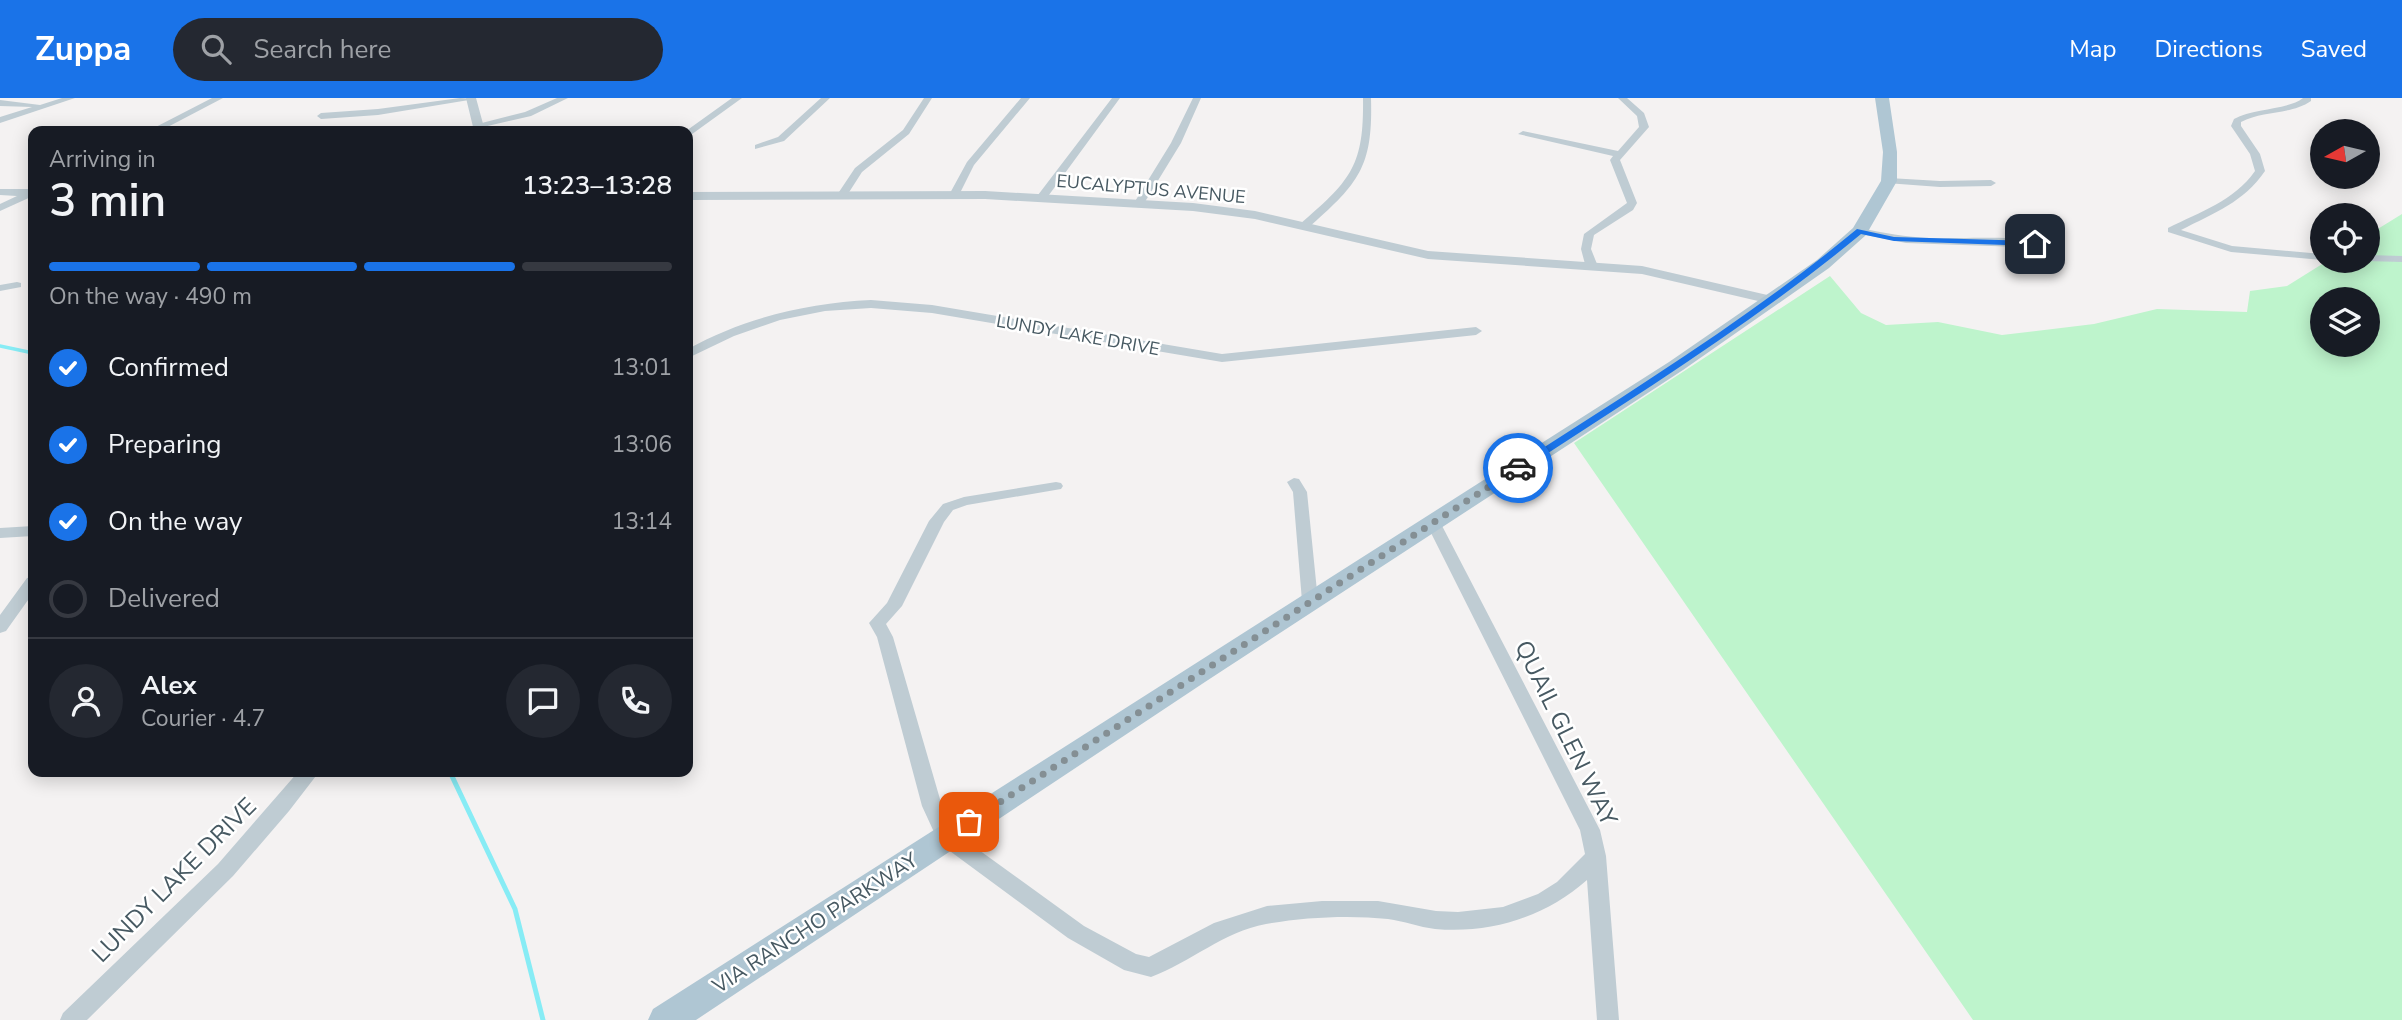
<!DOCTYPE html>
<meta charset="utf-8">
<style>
body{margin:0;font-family:"Nunito Sans",sans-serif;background:#242831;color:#f1f3f6;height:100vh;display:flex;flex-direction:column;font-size:26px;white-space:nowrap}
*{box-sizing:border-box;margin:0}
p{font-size:23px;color:#9ea1a6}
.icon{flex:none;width:38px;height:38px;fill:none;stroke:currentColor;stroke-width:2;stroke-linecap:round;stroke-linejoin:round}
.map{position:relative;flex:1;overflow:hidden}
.details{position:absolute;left:28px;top:28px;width:665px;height:651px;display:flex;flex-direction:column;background:#171b24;border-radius:14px;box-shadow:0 4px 18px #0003}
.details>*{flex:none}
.needle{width:46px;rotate:262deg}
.tools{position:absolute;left:2310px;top:21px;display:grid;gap:14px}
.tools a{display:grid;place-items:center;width:70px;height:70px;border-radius:50%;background:#171b24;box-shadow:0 4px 18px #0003;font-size:35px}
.pin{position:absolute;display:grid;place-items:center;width:60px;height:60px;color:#fff;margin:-30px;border-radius:14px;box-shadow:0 4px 10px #0006}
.courier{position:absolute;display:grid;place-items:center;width:70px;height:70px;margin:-35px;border:5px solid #1a73e8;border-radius:50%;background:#fff;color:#222;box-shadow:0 2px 9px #0007}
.overview em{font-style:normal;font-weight:600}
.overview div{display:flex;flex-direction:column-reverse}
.overview{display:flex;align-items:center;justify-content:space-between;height:119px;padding:0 21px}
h1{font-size:46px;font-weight:600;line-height:52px}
.bar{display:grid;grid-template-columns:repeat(4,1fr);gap:10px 7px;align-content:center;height:84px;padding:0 21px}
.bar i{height:9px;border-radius:5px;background:#363941}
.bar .on{background:#1a73e8}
.bar p{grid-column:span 4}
.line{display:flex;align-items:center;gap:18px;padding:0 21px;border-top:2px solid #363941}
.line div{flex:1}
.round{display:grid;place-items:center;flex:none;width:74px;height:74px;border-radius:37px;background:#242831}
ol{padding:0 21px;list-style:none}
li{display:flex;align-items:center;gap:21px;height:77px}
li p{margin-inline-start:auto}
li .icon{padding:7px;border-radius:50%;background:#1a73e8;color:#fff;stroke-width:4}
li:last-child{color:#9ea1a6}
li i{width:38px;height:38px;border:4px solid #363941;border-radius:50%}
header{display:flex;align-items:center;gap:42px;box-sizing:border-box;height:98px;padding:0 35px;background:#1a73e8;color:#fff}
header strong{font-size:33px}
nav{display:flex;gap:38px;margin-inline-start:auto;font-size:24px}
.search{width:490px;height:63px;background:#242831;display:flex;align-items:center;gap:18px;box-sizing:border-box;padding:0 24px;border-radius:38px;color:#9ea1a6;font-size:26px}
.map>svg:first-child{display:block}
.green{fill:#bef4cc;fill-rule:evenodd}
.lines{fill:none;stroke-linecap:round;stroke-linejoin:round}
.stream-far1{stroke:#87ecf5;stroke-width:3.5}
.stream{stroke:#87ecf5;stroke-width:5}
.minor{fill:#bfccd3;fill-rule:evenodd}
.tertiary{fill:#bfccd3;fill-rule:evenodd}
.primary{fill:#afc6d3;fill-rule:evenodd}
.route{fill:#1a73e8}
.done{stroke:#848f94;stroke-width:7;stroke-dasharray:0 12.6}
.labels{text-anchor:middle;stroke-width:5;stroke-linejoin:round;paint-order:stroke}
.far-street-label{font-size:18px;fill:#475962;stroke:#fff}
.street-label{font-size:21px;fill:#475962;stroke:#fff}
.near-street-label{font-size:24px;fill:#475962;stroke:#fff}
</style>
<header>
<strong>Zuppa</strong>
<div class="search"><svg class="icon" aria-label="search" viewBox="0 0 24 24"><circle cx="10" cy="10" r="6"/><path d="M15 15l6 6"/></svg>Search here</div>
<nav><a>Map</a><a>Directions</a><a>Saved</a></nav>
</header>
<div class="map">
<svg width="2402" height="922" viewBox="0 0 2402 922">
<rect width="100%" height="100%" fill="#f4f2f2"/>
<path class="green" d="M 2402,116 L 2402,922 L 1973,922 L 1574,345 L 1830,178 L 1861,215 L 1886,227 L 1938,224 L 2002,237 L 2094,226 L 2157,211 L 2247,214 L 2250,193 L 2287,188 L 2327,163 L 2368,163 L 2368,137 ZM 2322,201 L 2368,201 L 2368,247 L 2322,247 Z"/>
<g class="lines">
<path class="stream-far1" d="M 0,248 L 33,255"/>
<path class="stream" d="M 450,674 L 515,811 L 543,922"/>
<path class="minor" d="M 62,0 L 75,0 L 0,25 L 0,19 L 32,9 L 0,8 L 0,2 L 40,7 Z
M 212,0 L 223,0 L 160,33 L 148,33 Z
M 460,0 L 475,1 L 378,17 L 321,21 L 317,18 L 321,15 L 378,11 Z
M 557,0 L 568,0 L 531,18 L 479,30 L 474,27 L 525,14 Z
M 732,0 L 742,0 L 688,39 L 686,33 Z
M 821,0 L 830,0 L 784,43 L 755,51 L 755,47 L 778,39 Z
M 924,0 L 932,0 L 909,36 L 862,74 L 846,99 L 838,99 L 837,97 L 855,70 L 903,32 Z
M 1021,0 L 1030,0 L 974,67 L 958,99 L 950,99 L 949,97 L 967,64 Z
M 1112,0 L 1120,0 L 1046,101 L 1038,101 L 1038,97 Z
M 1193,0 L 1201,0 L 1181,45 L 1143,107 L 1135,107 L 1134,105 L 1171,45 Z
M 1363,0 L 1371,0 C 1373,69 1359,85 1308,130 L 1300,130 L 1300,126 C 1351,82 1364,68 1363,0 Z
M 1618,0 L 1627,0 L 1644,15 L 1649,29 L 1620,62 L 1637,105 L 1633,112 L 1594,137 L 1591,151 L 1597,166 L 1591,169 L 1585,166 L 1581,151 L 1584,136 L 1627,105 L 1610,62 L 1613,58 L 1518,36 L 1523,33 L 1618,53 L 1639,29 L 1637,18 Z
M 2303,0 L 2311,0 L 2311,3 C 2291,17 2263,12 2241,24 L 2241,28 L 2260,56 L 2265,73 C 2244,104 2214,115 2181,132 L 2232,148 L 2322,156 L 2322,162 L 2231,154 L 2168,134 L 2168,130 C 2200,114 2234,103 2255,73 L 2250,56 L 2231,28 L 2234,21 C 2254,10 2288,12 2303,0 Z
M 1889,80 L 1940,83 L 1991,82 L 1996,85 L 1991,88 L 1940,89 L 1886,85 L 1886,81 Z
M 0,91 L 33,91 L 33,98 L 0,113 L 0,106 L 17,98 L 0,97 Z
M 1860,130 C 1883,135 1906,139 1930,140 C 1954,141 2039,136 2054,147 L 2049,150 L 1906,145 L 1856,135 L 1856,131 Z
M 2368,157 L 2402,158 L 2402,164 L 2366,163 Z
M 17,184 L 21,185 L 21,189 L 0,193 L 0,187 Z
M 871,202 L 932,207 L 1222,256 L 1476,229 L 1482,233 L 1476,237 L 1222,264 L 932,215 L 871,210 L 825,213 L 780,222 L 734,238 L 688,260 L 688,251 C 744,220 807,205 871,202 Z
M 1294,380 L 1299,381 L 1307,394 L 1318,503 L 1310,508 L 1302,503 L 1293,394 L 1287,384 Z
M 1056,384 L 1061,385 L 1063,388 L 1061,391 L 967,407 L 953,412 L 944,424 L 902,508 L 886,526 L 893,539 L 942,708 L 954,734 L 1084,828 L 1136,856 L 1149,859 L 1214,825 L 1267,808 L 1322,803 L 1378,803 L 1436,813 L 1458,814 L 1503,809 L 1538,796 L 1557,784 L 1585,756 L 1580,732 L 1426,425 L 1434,420 L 1439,422 L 1600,732 L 1606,758 L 1619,922 L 1597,922 L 1587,782 C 1545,819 1491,836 1435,831 C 1419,829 1404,823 1388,821 C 1350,817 1305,819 1266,826 C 1223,834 1191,864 1151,879 L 1124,872 L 1068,840 L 939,745 L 922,708 L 877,539 L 869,525 L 887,505 L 929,423 L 943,406 L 964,399 Z
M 33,428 L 33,438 L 0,440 L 0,430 Z
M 33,479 L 33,495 L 6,533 L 0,535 L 0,517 L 27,480 Z
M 298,674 L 319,674 L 289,713 L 233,778 L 87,922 L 60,922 L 63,915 L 218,766 Z"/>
<path class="tertiary" d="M 466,0 L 476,0 L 485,33 L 474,33 Z
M 985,93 L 1193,105 L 1255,113 L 1428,153 L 1642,168 L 1776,199 L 1778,202 L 1771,206 L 1642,176 L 1428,161 L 1255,121 L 1193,113 L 985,101 L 688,102 L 688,94 Z"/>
<path class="primary" d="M 1875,0 L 1889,0 L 1897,54 L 1897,83 L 1866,137 L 1829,170 L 1683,272 L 1208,582 L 696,922 L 648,922 L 653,911 L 1669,264 L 1817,162 L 1853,130 L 1881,83 L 1883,54 Z"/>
</g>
<path class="route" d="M 1857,131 L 1894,139 L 2035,143 L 2039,146 L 2035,148 L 1894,143 L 1861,136 C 1755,224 1637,297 1522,372 L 1515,372 L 1515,368 C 1631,293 1750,220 1857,131 Z"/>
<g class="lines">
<path class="done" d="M 969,724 L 1518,370"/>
</g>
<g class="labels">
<g class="far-street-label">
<text transform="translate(1151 91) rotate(5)" y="6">EUCALYPTUS AVENUE</text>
<text transform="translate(1078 237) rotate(10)" y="6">LUNDY LAKE DRIVE</text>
</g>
<g class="street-label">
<text transform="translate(815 825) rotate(-33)" y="7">VIA RANCHO PARKWAY</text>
</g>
<g class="near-street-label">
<text transform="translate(1566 635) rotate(64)" y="8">QUAIL GLEN WAY</text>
<text transform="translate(174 782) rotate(-45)" y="8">LUNDY LAKE DRIVE</text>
</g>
</g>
</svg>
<div class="tools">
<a><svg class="needle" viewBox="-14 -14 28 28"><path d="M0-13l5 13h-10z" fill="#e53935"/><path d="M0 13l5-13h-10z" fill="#9ea1a6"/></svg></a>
<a><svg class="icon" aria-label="locate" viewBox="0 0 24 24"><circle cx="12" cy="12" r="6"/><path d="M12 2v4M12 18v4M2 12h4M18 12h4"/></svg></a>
<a><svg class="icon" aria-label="layers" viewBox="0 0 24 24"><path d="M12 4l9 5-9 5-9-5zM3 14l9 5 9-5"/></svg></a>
</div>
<div class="pin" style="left:969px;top:724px;background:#ea580c"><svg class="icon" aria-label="bag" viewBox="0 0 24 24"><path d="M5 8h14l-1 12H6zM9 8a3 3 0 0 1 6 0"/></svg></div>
<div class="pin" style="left:2035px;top:146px;background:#1f2937"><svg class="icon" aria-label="home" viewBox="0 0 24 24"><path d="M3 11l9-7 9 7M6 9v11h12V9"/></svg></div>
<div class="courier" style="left:1518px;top:370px"><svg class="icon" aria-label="car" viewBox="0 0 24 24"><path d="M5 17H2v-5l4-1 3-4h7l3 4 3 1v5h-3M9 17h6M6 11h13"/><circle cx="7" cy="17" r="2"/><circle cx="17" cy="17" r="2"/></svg></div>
<section class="details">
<div class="overview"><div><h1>3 min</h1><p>Arriving in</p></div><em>13:23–13:28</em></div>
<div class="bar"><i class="on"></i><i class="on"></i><i class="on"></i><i></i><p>On the way · 490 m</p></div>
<ol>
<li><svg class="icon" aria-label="check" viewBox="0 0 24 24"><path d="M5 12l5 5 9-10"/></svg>Confirmed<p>13:01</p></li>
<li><svg class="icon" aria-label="check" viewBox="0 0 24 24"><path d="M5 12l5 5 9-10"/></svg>Preparing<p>13:06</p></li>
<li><svg class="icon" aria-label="check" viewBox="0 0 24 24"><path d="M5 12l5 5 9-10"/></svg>On the way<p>13:14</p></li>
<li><i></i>Delivered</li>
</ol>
<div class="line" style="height:126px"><a class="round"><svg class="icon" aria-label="person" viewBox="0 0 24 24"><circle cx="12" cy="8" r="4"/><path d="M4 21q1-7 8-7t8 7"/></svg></a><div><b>Alex</b><p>Courier · 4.7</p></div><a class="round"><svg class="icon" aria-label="chat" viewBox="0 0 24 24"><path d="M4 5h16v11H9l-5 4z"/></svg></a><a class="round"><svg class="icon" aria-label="phone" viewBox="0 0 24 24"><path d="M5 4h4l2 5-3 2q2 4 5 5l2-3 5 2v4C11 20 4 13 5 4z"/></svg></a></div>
</section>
</div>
